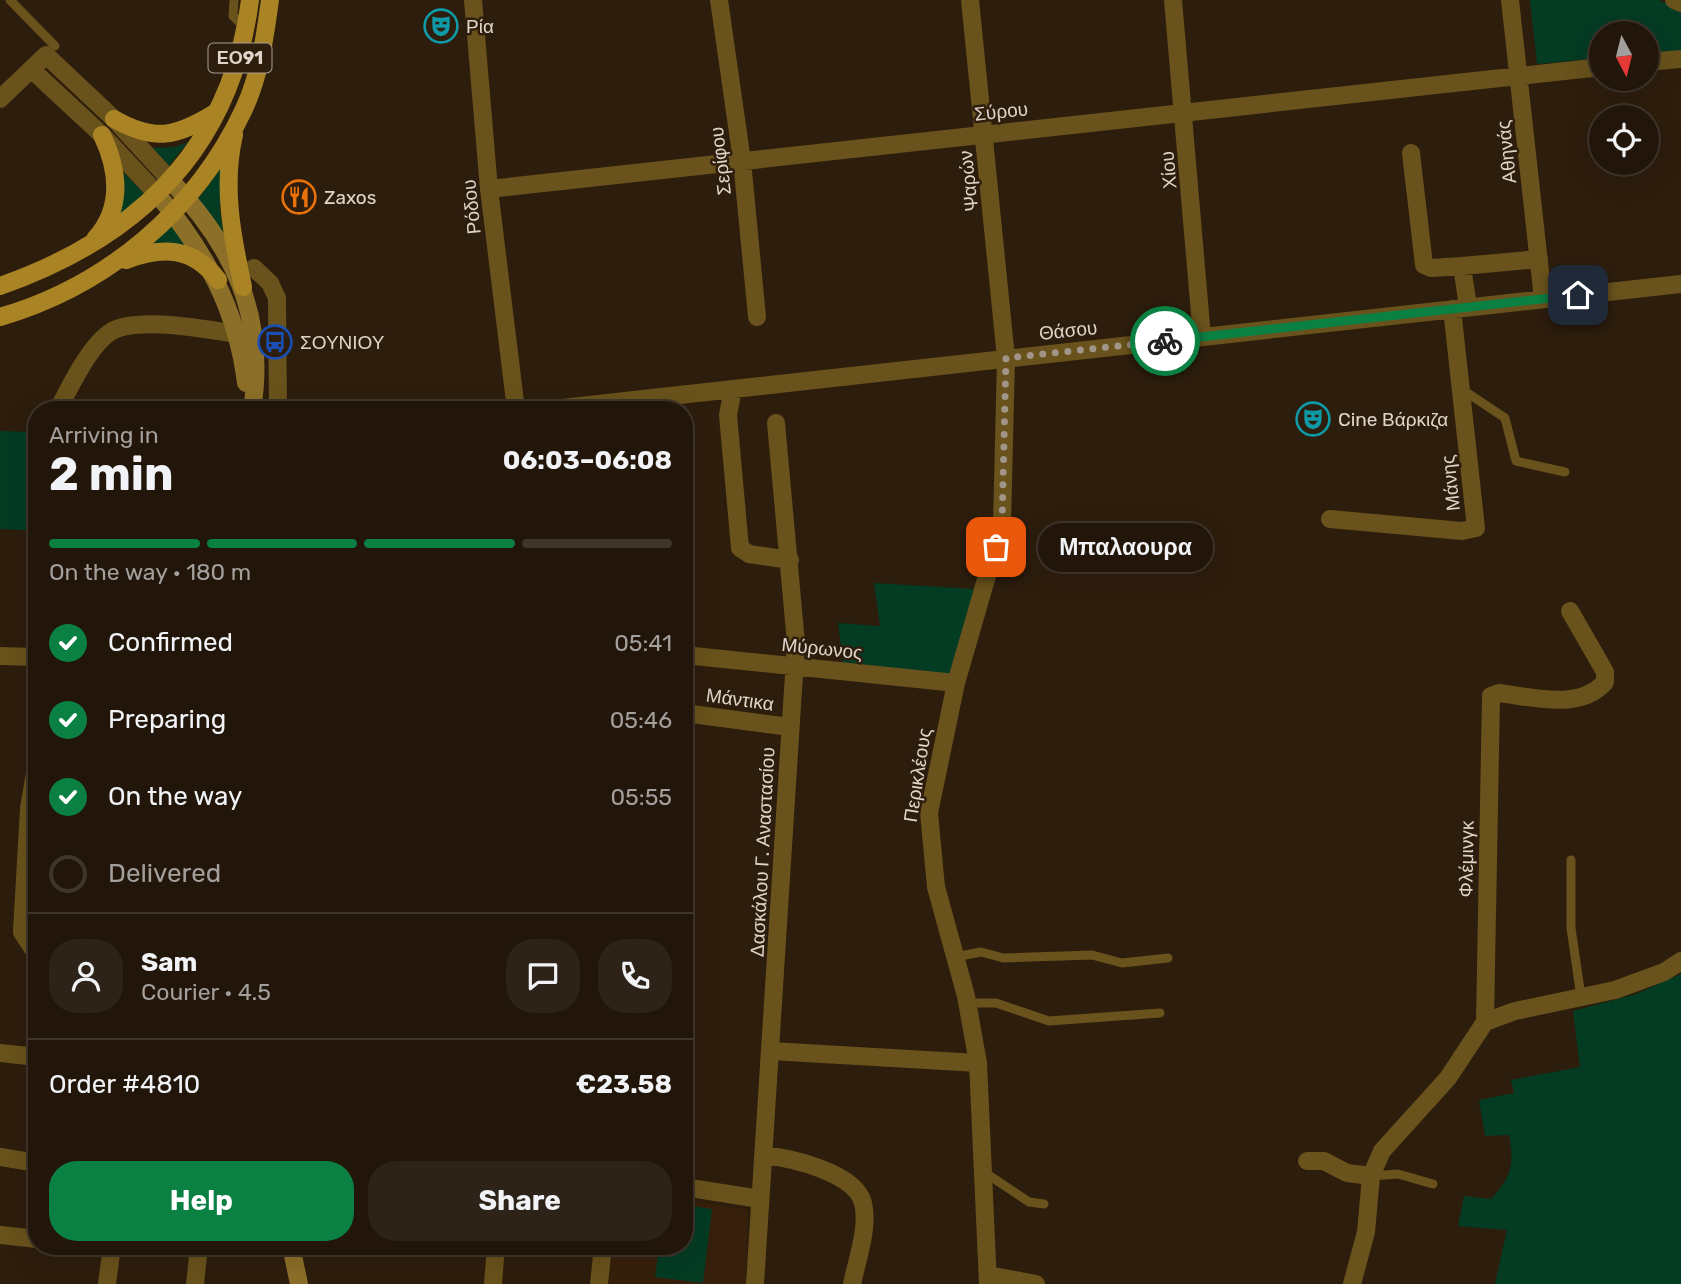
<!DOCTYPE html>
<meta charset="utf-8">
<style>
body{margin:0;font-family:Rubik,sans-serif;background:#2e2318;color:#f1f3f6;height:100vh;display:flex;flex-direction:column;font-size:26px;white-space:nowrap}
*{box-sizing:border-box;margin:0}
p{font-size:23px;color:#a29f9c}
.icon{flex:none;width:38px;height:38px;fill:none;stroke:currentColor;stroke-width:2;stroke-linecap:round;stroke-linejoin:round}
.map{position:relative;flex:1;overflow:hidden}
.details{position:absolute;left:28px;top:401px;width:665px;height:854px;display:flex;flex-direction:column;background:#22160a;border-radius:28px;box-shadow:0 7px 28px #0002,0 0 0 2px #3f352b}
.details>*{flex:none}
.needle{width:46px;rotate:173deg}
.buttons{position:absolute;left:1589px;top:21px;display:grid;gap:14px}
.buttons a{display:grid;place-items:center;width:70px;height:70px;border-radius:50%;background:#22160a;box-shadow:0 7px 28px #0002,0 0 0 2px #3f352b;font-size:35px}
.pin{position:absolute;display:grid;place-items:center;width:60px;height:60px;color:#fff;margin:-30px;border-radius:14px;box-shadow:0 4px 10px #0006}
.courier{position:absolute;display:grid;place-items:center;width:70px;height:70px;margin:-35px;border:5px solid #0b8043;border-radius:50%;background:#fff;color:#222;box-shadow:0 2px 9px #0007}
.bubble{position:absolute;height:49px;border-radius:24px;background:#22160a;box-shadow:0 7px 28px #0002,0 0 0 2px #3f352b;font-size:23px;font-weight:700;line-height:49px;text-align:center}
.head em{font-style:normal;font-weight:700}
.head div{display:flex;flex-direction:column-reverse}
.head{display:flex;align-items:center;justify-content:space-between;height:119px;padding:0 21px}
h1{font-size:46px;font-weight:700;line-height:52px}
.bar{display:grid;grid-template-columns:repeat(4,1fr);gap:10px 7px;align-content:center;height:84px;padding:0 21px}
.bar i{height:9px;border-radius:5px;background:#3f352b}
.bar .active{background:#0b8043}
.bar p{grid-column:span 4}
.line{display:flex;align-items:center;gap:18px;padding:0 21px;border-top:2px solid #3f352b}
.line div{flex:1}
.round{display:grid;place-items:center;flex:none;width:74px;height:74px;border-radius:28px;background:#2e2318}
ol{padding:0 21px;list-style:none}
li{display:flex;align-items:center;gap:21px;height:77px}
li p{margin-inline-start:auto}
li .icon{padding:7px;border-radius:50%;background:#0b8043;color:#fff;stroke-width:4}
li:last-child{color:#a29f9c}
li i{width:38px;height:38px;border:4px solid #3f352b;border-radius:50%}
.cta{display:flex;gap:14px;margin-top:auto;padding:14px 21px}
.cta a{flex:1;height:80px;border-radius:28px;background:#0b8043;color:#fff;font-size:28px;font-weight:700;line-height:80px;text-align:center}
.cta a+a{background:#2e2318;color:#f1f3f6}
.map>svg:first-child{display:block}
.built{fill:#36200b}
.green{fill:#043b23}
.lines{fill:none;stroke-linecap:round;stroke-linejoin:round}
.service{stroke:#69521b;stroke-width:9}
.minor{stroke:#69521b;stroke-width:18}
.tertiary{stroke:#69521b;stroke-width:18}
.secondary{stroke:#8c6f29;stroke-width:18}
.primary{stroke:#aa8424;stroke-width:18}
.done{stroke:#a19488;stroke-width:7;stroke-dasharray:0 12.6}
.route{stroke:#0b8043;stroke-width:9}
.labels{text-anchor:middle;stroke-width:5;stroke-linejoin:round;paint-order:stroke}
.shield{fill:#2d1d0d;stroke:#aa9d91;stroke-width:2}
.shield-label{font-size:18px;font-weight:bold;fill:#e0d4ca}
.poi-label{font-size:19px;fill:#e0d4ca;stroke:#2d1d0d;text-anchor:start}
.street-label{font-size:19px;fill:#e0d4ca;stroke:#2d1d0d}
</style>
<div class="map">
<svg width="1681" height="1284" viewBox="0 0 1681 1284">
<rect width="100%" height="100%" fill="#2d1d0d"/>
<path class="built" d="M 684,1199 L 748,1210 L 746,1284 L 609,1284 L 613,1246 L 684,1246 Z"/>
<path class="green" d="M 1530,0 L 1658,0 L 1681,9 L 1681,51 L 1647,54 L 1647,33 L 1601,33 L 1601,58 L 1537,64 Z
M 188,142 L 168,167 L 149,148 L 175,147 Z
M 221,168 L 220,211 L 224,236 L 198,199 Z
M 122,171 L 144,193 L 112,223 Z
M 172,225 L 187,247 L 153,244 Z
M 0,431 L 37,432 L 37,465 L 30,510 L 37,531 L 0,529 Z
M 874,583 L 975,589 L 949,685 L 844,671 L 838,623 L 880,626 Z
M 1681,974 L 1681,1284 L 1495,1284 L 1507,1230 L 1458,1226 L 1464,1196 L 1491,1199 C 1511,1178 1515,1163 1509,1135 L 1485,1136 L 1479,1100 L 1514,1093 L 1511,1080 L 1580,1067 L 1573,1011 L 1636,994 Z
M 684,1205 L 712,1209 L 703,1283 L 655,1277 L 659,1246 L 684,1246 Z"/>
<g class="lines">
<path class="service" d="M 10,0 L 55,46
M 234,0 L 233,16 L 245,28
M 1460,388 L 1505,418 L 1516,461 L 1565,472
M 1571,860 L 1571,928 L 1581,997
M 955,957 L 981,952 L 1003,958 L 1092,955 L 1122,963 L 1168,958
M 968,1003 L 996,1003 L 1049,1021 L 1160,1013
M 984,1172 L 1029,1202 L 1044,1204
M 1371,1176 L 1398,1174 L 1433,1184"/>
<path class="minor" d="M 473,0 L 489,189 L 516,410
M 719,0 L 742,161 L 757,317
M 1173,0 L 1202,337
M 1510,0 L 1543,299
M 1674,0 L 1681,3
M 1647,62 L 1681,59
M 31,69 L 102,135 L 157,194
M 0,99 L 46,55 L 114,119 L 170,180
M 1411,153 L 1424,265 L 1431,268 L 1462,266
M 489,189 L 1601,67
M 254,268 L 270,283 L 277,298 L 278,410
M 1468,307 L 1462,266 L 1539,259
M 733,389 L 728,415 L 740,548 L 749,554 L 790,560
M 58,410 C 69,388 89,347 109,333 C 134,315 208,330 237,334
M 544,410 L 1681,284
M 1330,519 L 1462,531 L 1476,528 L 1452,309
M 684,655 L 956,683
M 0,656 L 37,657
M 684,713 L 790,727
M 37,762 L 29,808 L 22,932 L 37,955
M 1485,1022 L 1491,696 L 1499,693 C 1532,697 1580,711 1605,682 L 1605,672 L 1570,611
M 771,1051 L 978,1063
M 0,1053 L 37,1057
M 764,1155 C 790,1158 855,1172 863,1203 C 869,1227 857,1260 852,1284
M 0,1157 L 37,1163
M 1307,1161 L 1324,1161 L 1347,1173 L 1371,1176
M 684,1187 L 760,1199
M 0,1235 L 37,1239
M 988,1275 L 1036,1284
M 107,1284 L 112,1246
M 195,1284 L 199,1246
M 493,1284 L 496,1246
M 599,1284 L 603,1246
M 755,1284 L 796,643 L 776,423"/>
<path class="tertiary" d="M 970,0 L 1006,358 L 1002,524 L 956,683 L 929,813 L 936,887 L 966,996 L 978,1063 L 988,1284
M 1352,1284 L 1366,1232 L 1371,1176 L 1382,1151 L 1448,1078 L 1485,1022 L 1515,1011 L 1615,990 L 1664,972 L 1681,961"/>
<path class="secondary" d="M 170,180 C 233,246 267,316 252,410
M 157,194 C 205,251 237,309 246,383
M 291,1246 L 299,1284"/>
<path class="primary" d="M 114,119 C 155,142 176,137 215,113
M 234,135 C 222,186 232,236 243,287
M 95,239 C 123,208 119,171 102,135
M 126,260 C 163,246 193,247 218,280
M 0,286 C 137,238 231,149 250,0
M 0,317 C 107,286 197,210 244,109 C 260,75 265,36 270,0"/>
</g>
<g class="lines">
<path class="done" d="M 996,547 L 1002,524 L 1006,358 L 1165,341"/>
<path class="route" d="M 1165,341 L 1578,295"/>
</g>
<defs>
<symbol id="theatre-ring" viewBox="-11 -11 22 22"><circle r="9.5" fill="#2d1d0d" stroke="#0f9aa8" stroke-width="1.5"/><path d="M-5-5.5Q0-4 5-5.5V0Q5 5 0 6Q-5 5-5 0ZM-3.3-2.5H-1v1.5H-3.3ZM1-2.5H3.3v1.5H1ZM-2.8 1Q0 5.5 2.8 1Z" fill="#0f9aa8"/></symbol>
<symbol id="restaurant-ring" viewBox="-11 -11 22 22"><circle r="9.5" fill="#2d1d0d" stroke="#e8710a" stroke-width="1.5"/><path d="M-5-6h1v4h1v-4h1v4h1v-4h1v5L-1.5 .5V6h-2V.5L-5-1ZM5-6V6H3V1.5H1.5Q1.5-4 5-6Z" fill="#e8710a"/></symbol>
<symbol id="bus-ring" viewBox="-11 -11 22 22"><circle r="9.5" fill="#2d1d0d" stroke="#1a4fb4" stroke-width="1.5"/><path d="M-5-6H5V4H4V6H2V4H-2V6H-4V4H-5ZM-3.5-4V0h7V-4ZM-3.5 1.2v1.5H-2V1.2ZM2 1.2v1.5H3.5V1.2Z" fill="#1a4fb4"/></symbol>
</defs>
<g fill-rule="evenodd">
<use href="#theatre-ring" x="422" y="7" width="38" height="38"/>
<use href="#restaurant-ring" x="280" y="178" width="38" height="38"/>
<use href="#bus-ring" x="256" y="323" width="38" height="38"/>
<use href="#theatre-ring" x="1294" y="400" width="38" height="38"/>
</g>
<g class="labels">
<rect class="shield" x="208.5" y="43.5" width="63" height="29" rx="5"/>
<g class="shield-label">
<text x="240" y="64">ΕΟ91</text>
</g>
<g class="poi-label">
<text x="466" y="33">Ρία</text>
<text x="324" y="204">Zaxos</text>
<text x="300" y="349">ΣΟΥΝΙΟΥ</text>
<text x="1338" y="426">Cine Βάρκιζα</text>
</g>
<g class="street-label">
<text transform="translate(1001 111) rotate(-6)" y="7">Σύρου</text>
<text transform="translate(1506 152) rotate(-96)" y="7">Αθηνάς</text>
<text transform="translate(720 161) rotate(-97)" y="7">Σερίφου</text>
<text transform="translate(1168 170) rotate(-95)" y="7">Χίου</text>
<text transform="translate(968 181) rotate(-96)" y="7">Ψαρών</text>
<text transform="translate(471 207) rotate(-96)" y="7">Ρόδου</text>
<text transform="translate(1068 330) rotate(-6)" y="7">Θάσου</text>
<text transform="translate(1450 483) rotate(-96)" y="7">Μάνης</text>
<text transform="translate(822 648) rotate(6)" y="7">Μύρωνος</text>
<text transform="translate(740 699) rotate(8)" y="7">Μάντικα</text>
<text transform="translate(917 775) rotate(-81)" y="7">Περικλέους</text>
<text transform="translate(762 852) rotate(-87)" y="7">Δασκάλου Γ. Αναστασίου</text>
<text transform="translate(1466 859) rotate(-89)" y="7">Φλέμινγκ</text>
</g>
</g>
</svg>
<div class="buttons">
<a><svg class="needle" viewBox="-14 -14 28 28"><path d="M0-13l5 13h-10z" fill="#e53935"/><path d="M0 13l5-13h-10z" fill="#a29f9c"/></svg></a>
<a><svg class="icon" aria-label="locate" viewBox="0 0 24 24"><circle cx="12" cy="12" r="6"/><path d="M12 2v4M12 18v4M2 12h4M18 12h4"/></svg></a>
</div>
<div class="pin" style="left:996px;top:547px;background:#ea580c"><svg class="icon" aria-label="bag" viewBox="0 0 24 24"><path d="M5 8h14l-1 12H6zM9 8a3 3 0 0 1 6 0"/></svg></div>
<div class="pin" style="left:1578px;top:295px;background:#1f2937"><svg class="icon" aria-label="home" viewBox="0 0 24 24"><path d="M3 11l9-7 9 7M6 9v11h12V9"/></svg></div>
<div class="courier" style="left:1165px;top:341px"><svg class="icon" aria-label="bike" viewBox="0 0 24 24"><circle cx="6" cy="16" r="4"/><circle cx="18" cy="16" r="4"/><path d="M6 16l4-8h5l3 8M10 8l3 8H6M13 5h3"/></svg></div>
<div class="bubble" style="left:1038px;top:523px;width:175px">Μπαλαουρα</div>
<section class="details">
<div class="head"><div><h1>2 min</h1><p>Arriving in</p></div><em>06:03–06:08</em></div>
<div class="bar"><i class="active"></i><i class="active"></i><i class="active"></i><i></i><p>On the way · 180 m</p></div>
<ol>
<li><svg class="icon" aria-label="check" viewBox="0 0 24 24"><path d="M5 12l5 5 9-10"/></svg>Confirmed<p>05:41</p></li>
<li><svg class="icon" aria-label="check" viewBox="0 0 24 24"><path d="M5 12l5 5 9-10"/></svg>Preparing<p>05:46</p></li>
<li><svg class="icon" aria-label="check" viewBox="0 0 24 24"><path d="M5 12l5 5 9-10"/></svg>On the way<p>05:55</p></li>
<li><i></i>Delivered</li>
</ol>
<div class="line" style="height:126px"><a class="round"><svg class="icon" aria-label="person" viewBox="0 0 24 24"><circle cx="12" cy="8" r="4"/><path d="M4 21q1-7 8-7t8 7"/></svg></a><div><b>Sam</b><p>Courier · 4.5</p></div><a class="round"><svg class="icon" aria-label="chat" viewBox="0 0 24 24"><path d="M4 5h16v11H9l-5 4z"/></svg></a><a class="round"><svg class="icon" aria-label="phone" viewBox="0 0 24 24"><path d="M5 4h4l2 5-3 2q2 4 5 5l2-3 5 2v4C11 20 4 13 5 4z"/></svg></a></div>
<div class="line" style="height:91px"><div>Order #4810</div><b>€23.58</b></div>
<div class="cta"><a>Help</a><a>Share</a></div>
</section>
</div>
